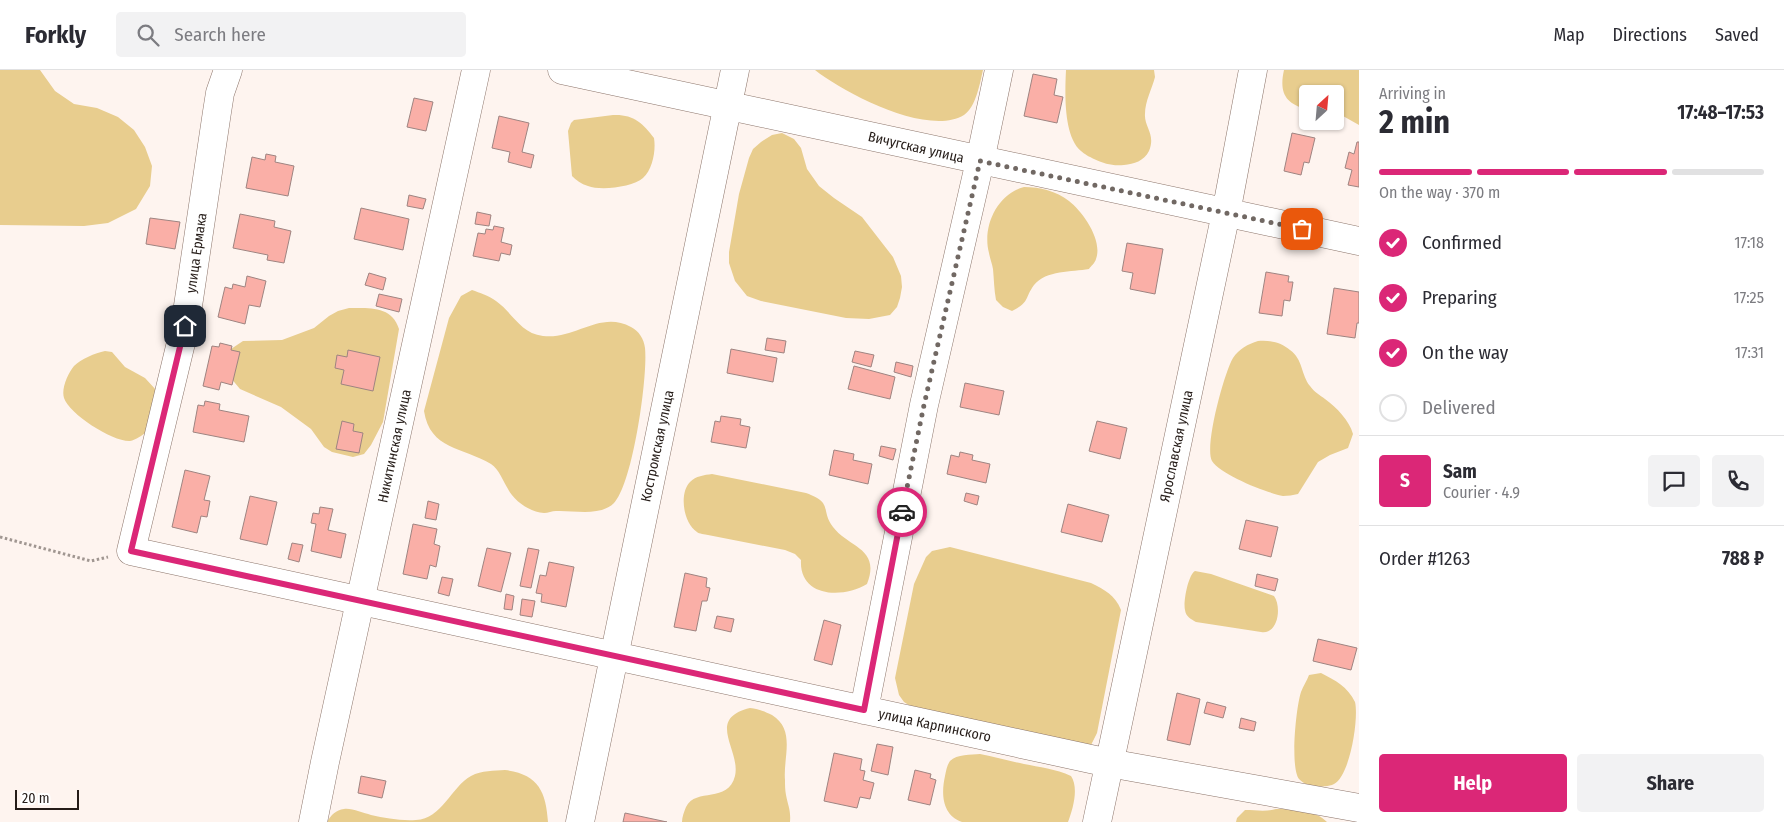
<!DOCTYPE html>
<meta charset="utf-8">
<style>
body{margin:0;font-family:"Fira Sans Condensed",sans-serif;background:#f2f2f3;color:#2b2b33;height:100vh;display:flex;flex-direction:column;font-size:19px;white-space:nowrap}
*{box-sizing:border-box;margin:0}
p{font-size:16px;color:#7c7c81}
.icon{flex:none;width:28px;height:28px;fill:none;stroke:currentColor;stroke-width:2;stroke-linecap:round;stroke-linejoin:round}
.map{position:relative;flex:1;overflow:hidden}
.sheet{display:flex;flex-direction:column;background:#fff;width:425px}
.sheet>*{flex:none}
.needle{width:32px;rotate:26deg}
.buttons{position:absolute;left:1299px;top:15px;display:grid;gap:10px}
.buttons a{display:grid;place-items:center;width:45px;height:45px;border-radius:5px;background:#fff;box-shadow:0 1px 4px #0004;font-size:25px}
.scale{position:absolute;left:15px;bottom:12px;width:64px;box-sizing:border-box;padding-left:5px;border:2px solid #251c18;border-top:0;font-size:14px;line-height:18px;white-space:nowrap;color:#251c18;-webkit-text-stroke:4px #fff;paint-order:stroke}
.pin{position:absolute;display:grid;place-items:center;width:42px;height:42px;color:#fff;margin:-21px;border-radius:10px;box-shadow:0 2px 8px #0006}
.courier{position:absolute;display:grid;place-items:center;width:50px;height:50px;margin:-25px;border:4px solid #db2777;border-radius:50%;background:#fff;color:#222;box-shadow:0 1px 6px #0007}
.head em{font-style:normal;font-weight:700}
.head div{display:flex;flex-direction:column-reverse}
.head{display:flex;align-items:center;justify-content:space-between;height:85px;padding:0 20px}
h1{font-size:32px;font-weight:700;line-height:38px}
.bar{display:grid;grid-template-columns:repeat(4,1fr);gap:8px 5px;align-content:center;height:60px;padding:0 20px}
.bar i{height:6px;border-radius:4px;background:#e1e1e2}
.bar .active{background:#db2777}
.bar p{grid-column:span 4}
.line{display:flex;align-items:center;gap:12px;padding:0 20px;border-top:1px solid #e1e1e2}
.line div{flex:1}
.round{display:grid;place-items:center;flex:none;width:52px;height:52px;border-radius:5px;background:#f2f2f3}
ol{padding:0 20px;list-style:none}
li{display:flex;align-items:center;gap:15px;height:55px}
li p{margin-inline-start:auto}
li .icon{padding:5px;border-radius:50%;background:#db2777;color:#fff;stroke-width:4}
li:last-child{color:#7c7c81}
li i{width:28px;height:28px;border:2px solid #e1e1e2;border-radius:50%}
.cta{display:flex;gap:10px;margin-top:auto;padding:10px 20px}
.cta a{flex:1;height:58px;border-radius:5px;background:#db2777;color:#fff;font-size:20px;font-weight:700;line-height:58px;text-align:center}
.cta a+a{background:#f2f2f3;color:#2b2b33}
header{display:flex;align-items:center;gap:30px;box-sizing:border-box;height:70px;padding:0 25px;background:#fff;border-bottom:1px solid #e1e1e2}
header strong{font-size:24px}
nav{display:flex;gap:28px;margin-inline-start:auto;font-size:18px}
.search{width:350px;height:45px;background:#f2f2f3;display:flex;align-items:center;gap:12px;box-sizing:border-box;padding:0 18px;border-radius:5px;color:#7c7c81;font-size:19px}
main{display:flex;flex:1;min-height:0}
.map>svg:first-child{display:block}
.green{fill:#e8cd8e}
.building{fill:#faafa7;stroke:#9e8481}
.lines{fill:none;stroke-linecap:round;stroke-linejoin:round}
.minor-casing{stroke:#8c756b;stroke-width:29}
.path{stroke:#a09691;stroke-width:3;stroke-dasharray:2.5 2.5;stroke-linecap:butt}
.minor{stroke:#fff;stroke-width:28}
.done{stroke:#716863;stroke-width:5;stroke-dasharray:0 9}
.route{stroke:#db2777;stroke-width:6}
.labels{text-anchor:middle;stroke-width:4.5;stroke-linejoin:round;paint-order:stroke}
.street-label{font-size:14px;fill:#251c18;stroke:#fff}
</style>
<header>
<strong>Forkly</strong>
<div class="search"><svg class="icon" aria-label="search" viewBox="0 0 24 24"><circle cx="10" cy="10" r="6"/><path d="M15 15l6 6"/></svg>Search here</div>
<nav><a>Map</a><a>Directions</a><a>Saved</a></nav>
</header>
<main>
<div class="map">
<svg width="1359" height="752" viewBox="0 0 1359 752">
<rect width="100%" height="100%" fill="#fef4ef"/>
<path class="green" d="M 0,0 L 40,0 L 55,21 L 74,34 L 97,38 L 118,47 L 134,60 L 145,77 L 152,96 L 150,116 L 136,139 L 108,153 L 84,156 L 0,155 Z
M 815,0 L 983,0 C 980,13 976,37 964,45 C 928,67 844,23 815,0 Z
M 1066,0 L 1154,0 L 1155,7 C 1152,19 1145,31 1145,44 C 1144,57 1156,64 1149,81 C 1144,91 1134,94 1124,95 C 1112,96 1105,94 1094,89 C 1090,87 1084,84 1081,81 C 1063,66 1065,21 1066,0 Z
M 1284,0 L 1359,0 L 1359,55 L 1343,46 L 1335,44 L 1335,24 L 1308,24 L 1307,39 C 1285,34 1279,22 1284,0 Z
M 613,45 C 633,44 643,53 654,68 C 656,80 653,99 643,108 C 633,117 601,121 588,116 C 581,114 576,110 572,106 L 568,61 L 571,53 L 574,50 Z
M 782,63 L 794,69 L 801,78 L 807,99 L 819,116 L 834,128 L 862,147 L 893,187 L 901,206 L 902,217 L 900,228 L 897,237 L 890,245 L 869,249 L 846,248 L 761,231 L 747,226 L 735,211 L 729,193 L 729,182 L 739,124 L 749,88 L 753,79 L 761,72 L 772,65 Z
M 1024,117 C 1040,117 1056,121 1069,131 C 1083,142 1103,170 1096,189 C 1095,193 1091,196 1089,199 C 1072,202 1046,200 1034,215 C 1024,229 1030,232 1012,241 L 1003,237 L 996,230 C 994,220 994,209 993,199 C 992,193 990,189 989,183 C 982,157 997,124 1024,117 Z
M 472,220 C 480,223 488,225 496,231 C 512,242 520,263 543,266 C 575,270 600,240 631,257 C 639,261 644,269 645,278 C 648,306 633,413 614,433 C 600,447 573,440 556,441 C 552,441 548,443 544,443 C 530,442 514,431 508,419 C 503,411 499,399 491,394 C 463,377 430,380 424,341 L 449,248 L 461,226 Z
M 349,238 C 370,238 392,236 399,259 L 383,352 L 371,375 L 364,384 L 353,387 L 332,382 L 324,377 L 311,359 L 281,337 L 240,319 L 230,307 L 231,279 L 243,271 L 282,270 L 314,258 L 329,246 L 338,241 Z
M 1258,271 C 1269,270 1281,272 1290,280 C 1303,289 1301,305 1310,316 C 1314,322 1320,325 1325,329 C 1337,338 1349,350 1353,364 L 1348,378 L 1330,385 L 1318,392 L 1298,424 C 1293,425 1288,426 1283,426 C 1267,423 1221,405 1212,391 C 1204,377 1224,303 1233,288 C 1239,279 1248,274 1258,271 Z
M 105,281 L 112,282 L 125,297 L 145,308 L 157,321 L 147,362 C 142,365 136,370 130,371 C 113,372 69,344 64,328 C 61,319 68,303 74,296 C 81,289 95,283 105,281 Z
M 712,404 L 806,423 C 834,433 820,440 833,457 C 849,478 881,478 867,514 C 842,529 799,527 801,490 L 795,484 L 785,480 L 708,465 C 705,464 699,464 697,462 C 683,453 679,423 690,412 C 696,406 704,405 712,404 Z
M 950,477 L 1091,513 C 1105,520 1115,525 1121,540 L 1097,663 L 1091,675 L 1083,677 L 912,637 L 904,632 L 899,625 L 895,608 L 914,514 L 926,487 L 932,481 Z
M 1195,501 L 1211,504 L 1274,526 C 1282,537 1278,565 1261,562 L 1196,552 C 1191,549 1186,547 1185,540 C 1183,533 1188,505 1195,501 Z
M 1321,603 C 1335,610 1348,617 1355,632 C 1359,648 1350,706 1334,714 C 1329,717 1321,716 1316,717 C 1310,717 1303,713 1299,709 C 1290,697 1296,637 1301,622 C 1303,616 1307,611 1309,605 Z
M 750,638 C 758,639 764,641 772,645 C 796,660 783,687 785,710 C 785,715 785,720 786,725 C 788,736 791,740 790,752 L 682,752 C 682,747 684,742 686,737 C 696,717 728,734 735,706 C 741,680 705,649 750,638 Z
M 980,684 C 995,687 1009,691 1024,694 C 1039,697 1056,699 1071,706 C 1079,718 1073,739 1068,752 L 962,752 C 942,745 941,724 945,706 C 946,701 947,695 950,691 C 957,684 971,685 980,684 Z
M 505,700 C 538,704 546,721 548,752 L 327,752 C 331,745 336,740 344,739 C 352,738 363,743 371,745 C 385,748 400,751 416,750 C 442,749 451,717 471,706 C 482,700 494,701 505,700 Z
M 1276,739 C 1291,739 1316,740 1327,752 L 1236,752 L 1237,748 L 1245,740 C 1256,740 1265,742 1276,739 Z"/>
<path class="building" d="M 1033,4 L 1057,9 L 1054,25 L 1063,27 L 1057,53 L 1024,46 Z
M 414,28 L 433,32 L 426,61 L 407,57 Z
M 499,46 L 529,53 L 522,82 L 534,85 L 531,98 L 508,92 L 510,82 L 492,78 Z
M 1292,63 L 1315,68 L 1309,93 L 1304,92 L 1301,105 L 1284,101 Z
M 1357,72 L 1359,72 L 1359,117 L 1348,115 L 1352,100 L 1345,98 L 1349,82 L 1354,84 Z
M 266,84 L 276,86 L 275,92 L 294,96 L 288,126 L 246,118 L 252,87 L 265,90 Z
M 409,125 L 426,129 L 423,139 L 407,136 Z
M 361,138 L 409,149 L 403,180 L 354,169 Z
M 477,142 L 491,145 L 489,156 L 475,154 Z
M 240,144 L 275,151 L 274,157 L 291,161 L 284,193 L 267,190 L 268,185 L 233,178 Z
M 150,148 L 180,152 L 175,179 L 146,174 Z
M 494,156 L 504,158 L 501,172 L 512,175 L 510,185 L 501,183 L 499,191 L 473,186 L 478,163 L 485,164 L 486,159 L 493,160 Z
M 1127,173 L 1163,179 L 1155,224 L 1130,219 L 1133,203 L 1122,201 Z
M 1266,202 L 1289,206 L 1288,212 L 1293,212 L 1290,231 L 1284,230 L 1282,246 L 1259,243 Z
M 369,203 L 386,208 L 383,220 L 365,215 Z
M 247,206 L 266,211 L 260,237 L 249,235 L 245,254 L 218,247 L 225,217 L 232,219 L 233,214 L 245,217 Z
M 1334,218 L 1359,222 L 1359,253 L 1357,253 L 1355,268 L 1327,264 Z
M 379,224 L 402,229 L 399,242 L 376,236 Z
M 767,268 L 786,271 L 784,283 L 765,280 Z
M 220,273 L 232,276 L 231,280 L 240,282 L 232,315 L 221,312 L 219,320 L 203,316 L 212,276 L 219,277 Z
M 731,279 L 777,288 L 773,312 L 727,303 Z
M 348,280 L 380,287 L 373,321 L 341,314 L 344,300 L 335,298 L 337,285 L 347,287 Z
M 855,281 L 874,285 L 871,297 L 852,292 Z
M 896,292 L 913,296 L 911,307 L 894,302 Z
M 854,296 L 895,307 L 890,329 L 848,319 Z
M 965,313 L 1004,321 L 999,345 L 960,337 Z
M 205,331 L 220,334 L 219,340 L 249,346 L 244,372 L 193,362 L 198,335 L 204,336 Z
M 721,346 L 741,349 L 740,355 L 750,357 L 746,378 L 711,372 L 715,351 L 720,352 Z
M 342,351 L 354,354 L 353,361 L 363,363 L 359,383 L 336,379 Z
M 1097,351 L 1127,358 L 1120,389 L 1089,381 Z
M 881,376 L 896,379 L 893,390 L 879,386 Z
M 834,380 L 854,384 L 853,390 L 872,394 L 868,414 L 829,405 Z
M 960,382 L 973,385 L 972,390 L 990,394 L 986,413 L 947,404 L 951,385 L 959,387 Z
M 185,400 L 210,406 L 204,430 L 210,431 L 207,447 L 201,446 L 197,463 L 172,457 Z
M 966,423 L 979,426 L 977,435 L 964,431 Z
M 250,426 L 277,432 L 267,475 L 240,469 Z
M 428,431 L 439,434 L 436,450 L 425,448 Z
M 1068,434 L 1109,445 L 1102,472 L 1061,462 Z
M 320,437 L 333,439 L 328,460 L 346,464 L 341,488 L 311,481 L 316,454 L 311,453 L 313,443 L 319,444 Z
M 1246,450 L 1278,457 L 1271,487 L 1239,479 Z
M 413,454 L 437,459 L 434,474 L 440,476 L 436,497 L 430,495 L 427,509 L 403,504 Z
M 292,473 L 303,475 L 299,492 L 288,489 Z
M 487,478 L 511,483 L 501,522 L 478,516 Z
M 528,478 L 539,480 L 531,518 L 520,516 Z
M 549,492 L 574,497 L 566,537 L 541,532 L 542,524 L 536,523 L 540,505 L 546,506 Z
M 685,503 L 707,508 L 706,517 L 710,518 L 707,531 L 702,531 L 696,561 L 674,557 Z
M 1257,504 L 1278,509 L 1275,521 L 1255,516 Z
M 442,507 L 453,509 L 449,526 L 438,523 Z
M 506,524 L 514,526 L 512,540 L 504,539 Z
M 522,529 L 535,531 L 532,547 L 520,545 Z
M 717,546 L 734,549 L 731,562 L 714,558 Z
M 824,550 L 841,555 L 832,595 L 814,590 Z
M 1318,569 L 1357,578 L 1351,600 L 1313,591 Z
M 1177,623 L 1200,629 L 1190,675 L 1167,670 Z
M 1207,632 L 1226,637 L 1223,648 L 1204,643 Z
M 1241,648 L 1256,652 L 1254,661 L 1239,658 Z
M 877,674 L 893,677 L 888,705 L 871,701 Z
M 834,683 L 862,689 L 860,700 L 865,701 L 863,710 L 874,713 L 870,729 L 860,727 L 857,738 L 824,731 Z
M 915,700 L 931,704 L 930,708 L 936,710 L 930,735 L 908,730 Z
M 361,706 L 386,711 L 382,728 L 358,723 Z
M 625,743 L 667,752 L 623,752 Z"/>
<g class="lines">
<defs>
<path id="minor" d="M 228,0 L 220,23 L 217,42 L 185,256 L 131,481 L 1109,693 L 1359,738
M 562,0 L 1359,171
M 864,640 L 924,335 L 980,91 L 999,0
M 313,752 L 325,692 L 476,0
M 580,752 L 735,0
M 1097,752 L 1226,143 L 1253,0"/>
</defs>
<use href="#minor" class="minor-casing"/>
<path class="path" d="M 0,467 L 91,491 L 108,487"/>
<use href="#minor" class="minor"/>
</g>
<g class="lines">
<path class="done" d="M 902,442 L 924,335 L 980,91 L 1302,159"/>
<path class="route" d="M 185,256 L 131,481 L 864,640 L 902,442"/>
</g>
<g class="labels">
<g class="street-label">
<text transform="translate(916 77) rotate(13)" y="5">Вичугская улица</text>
<text transform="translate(196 183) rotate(-82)" y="5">улица Ермака</text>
<text transform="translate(394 376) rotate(-78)" y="5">Никитинская улица</text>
<text transform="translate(657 376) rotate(-78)" y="5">Костромская улица</text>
<text transform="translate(1176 376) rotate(-78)" y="5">Ярославская улица</text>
<text transform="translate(935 655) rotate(12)" y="5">улица Карпинского</text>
</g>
</g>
</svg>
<div class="buttons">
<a><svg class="needle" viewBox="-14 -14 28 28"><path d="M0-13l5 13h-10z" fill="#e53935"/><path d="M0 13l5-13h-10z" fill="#7c7c81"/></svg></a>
</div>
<div class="scale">20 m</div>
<div class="pin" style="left:1302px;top:159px;background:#ea580c"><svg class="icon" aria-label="bag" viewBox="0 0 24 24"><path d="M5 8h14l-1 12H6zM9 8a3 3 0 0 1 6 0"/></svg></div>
<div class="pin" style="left:185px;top:256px;background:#1f2937"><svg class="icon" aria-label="home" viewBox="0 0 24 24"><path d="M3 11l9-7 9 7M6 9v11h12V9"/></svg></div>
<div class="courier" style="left:902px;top:442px"><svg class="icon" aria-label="car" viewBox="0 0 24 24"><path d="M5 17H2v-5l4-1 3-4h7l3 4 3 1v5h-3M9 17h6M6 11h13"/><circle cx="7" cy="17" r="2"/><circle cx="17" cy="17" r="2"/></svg></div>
</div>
<section class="sheet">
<div class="head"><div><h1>2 min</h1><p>Arriving in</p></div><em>17:48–17:53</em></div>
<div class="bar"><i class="active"></i><i class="active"></i><i class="active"></i><i></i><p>On the way · 370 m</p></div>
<ol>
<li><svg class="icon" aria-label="check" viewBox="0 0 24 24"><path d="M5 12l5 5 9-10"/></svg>Confirmed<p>17:18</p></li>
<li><svg class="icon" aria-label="check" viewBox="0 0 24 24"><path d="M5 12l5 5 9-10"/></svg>Preparing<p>17:25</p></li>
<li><svg class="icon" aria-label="check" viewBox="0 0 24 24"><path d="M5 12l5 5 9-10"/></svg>On the way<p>17:31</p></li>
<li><i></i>Delivered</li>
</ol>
<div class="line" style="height:90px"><b class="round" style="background:#db2777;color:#fff">S</b><div><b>Sam</b><p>Courier · 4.9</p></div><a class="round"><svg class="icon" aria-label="chat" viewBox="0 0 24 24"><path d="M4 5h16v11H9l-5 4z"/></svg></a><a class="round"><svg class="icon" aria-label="phone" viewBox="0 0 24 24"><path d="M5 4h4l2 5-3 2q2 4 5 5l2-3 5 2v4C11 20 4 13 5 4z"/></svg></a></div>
<div class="line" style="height:65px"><div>Order #1263</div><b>788 ₽</b></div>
<div class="cta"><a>Help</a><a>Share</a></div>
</section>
</main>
